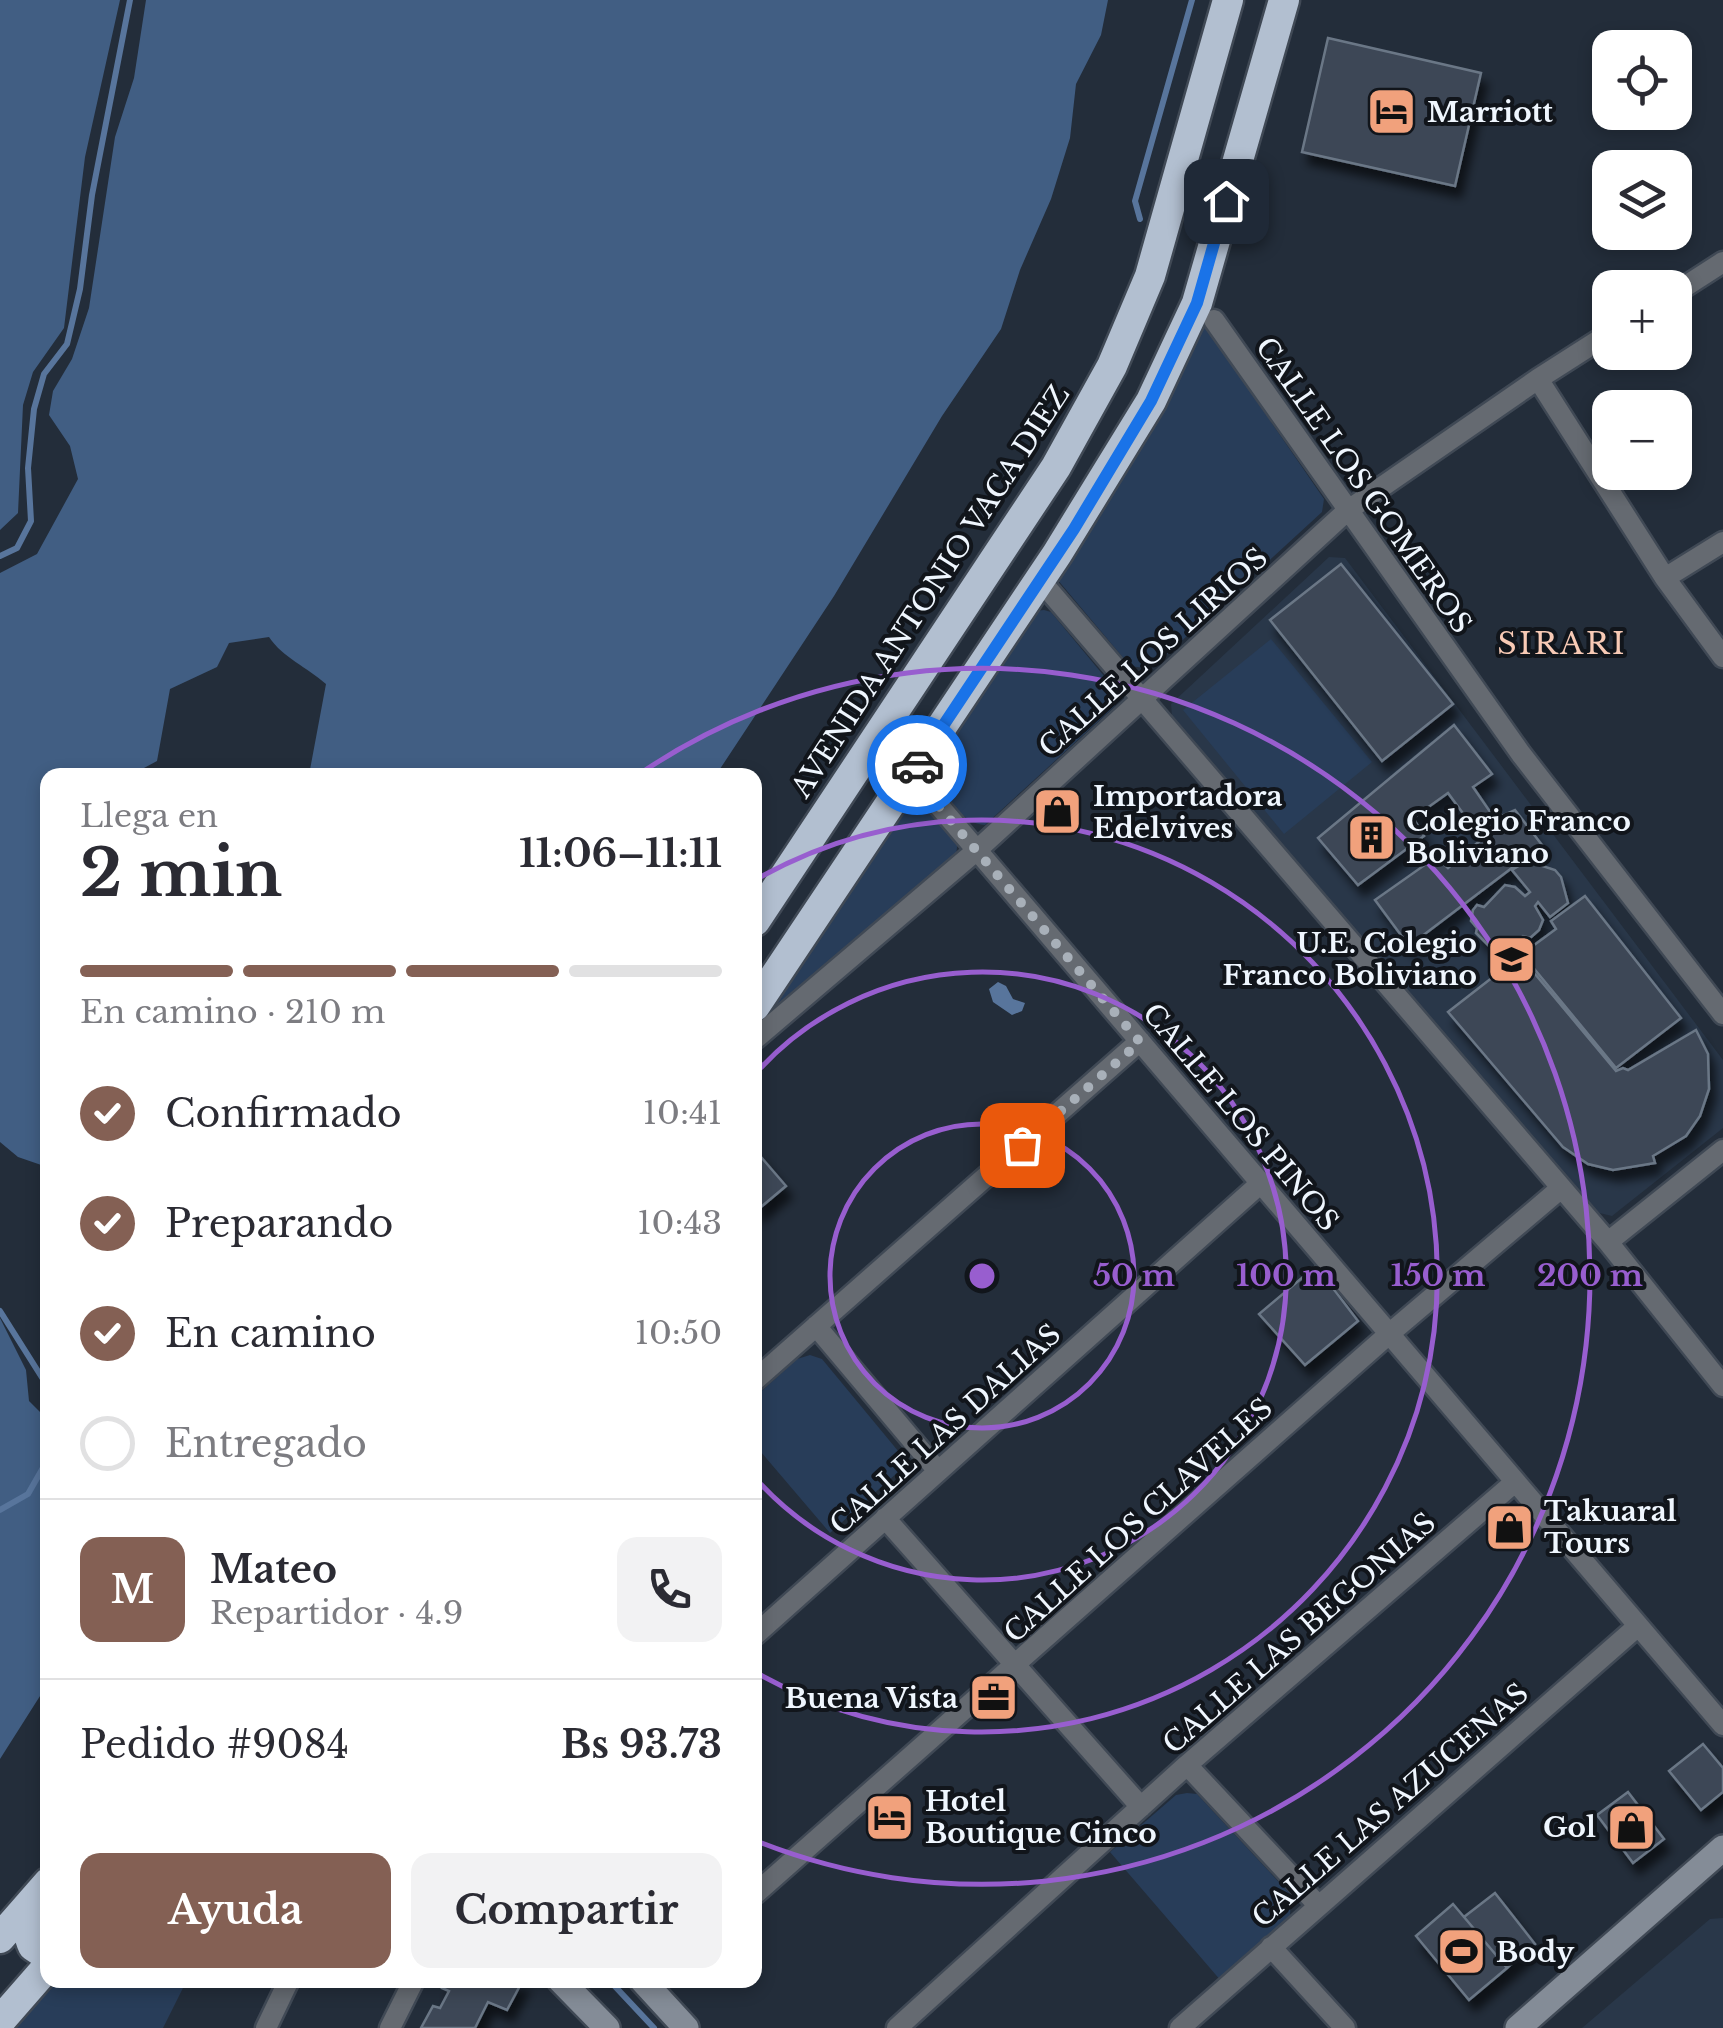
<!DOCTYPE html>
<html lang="es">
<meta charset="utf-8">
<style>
body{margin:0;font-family:"Libre Baskerville",serif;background:#f2f2f3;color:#2b2b33;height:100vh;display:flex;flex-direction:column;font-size:38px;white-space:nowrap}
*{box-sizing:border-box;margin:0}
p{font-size:32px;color:#7c7c81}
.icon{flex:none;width:55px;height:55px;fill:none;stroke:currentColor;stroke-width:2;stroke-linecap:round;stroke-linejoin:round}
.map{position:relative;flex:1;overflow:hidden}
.details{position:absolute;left:40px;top:768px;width:722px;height:1220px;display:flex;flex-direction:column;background:#fff;border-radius:20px;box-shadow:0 5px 15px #0003}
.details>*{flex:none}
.buttons{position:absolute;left:1592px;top:30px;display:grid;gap:20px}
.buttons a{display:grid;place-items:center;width:100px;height:100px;border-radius:20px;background:#fff;box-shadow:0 5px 15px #0003;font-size:50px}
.pin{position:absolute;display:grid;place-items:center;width:85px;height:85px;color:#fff;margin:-42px;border-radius:20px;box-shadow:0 5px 15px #0006}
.courier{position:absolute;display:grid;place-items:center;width:100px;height:100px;margin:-50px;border:8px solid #1a73e8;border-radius:50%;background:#fff;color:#222;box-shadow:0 2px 12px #0007}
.summary em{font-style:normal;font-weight:800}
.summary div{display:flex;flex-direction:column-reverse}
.summary{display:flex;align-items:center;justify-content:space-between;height:170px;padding:0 40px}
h1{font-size:65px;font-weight:800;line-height:75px}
.bar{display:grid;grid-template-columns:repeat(4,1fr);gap:15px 10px;align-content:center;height:120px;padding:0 40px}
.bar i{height:12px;border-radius:8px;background:#e1e1e2}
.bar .current{background:#846054}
.bar p{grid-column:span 4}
.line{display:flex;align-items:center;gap:25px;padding:0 40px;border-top:2px solid #e1e1e2}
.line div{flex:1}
.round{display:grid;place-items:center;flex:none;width:105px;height:105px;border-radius:20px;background:#f2f2f3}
ol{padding:0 40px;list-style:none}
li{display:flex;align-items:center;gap:30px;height:110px}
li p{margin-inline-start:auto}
li .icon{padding:10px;border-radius:50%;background:#846054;color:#fff;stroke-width:4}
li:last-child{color:#7c7c81}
li i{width:55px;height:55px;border:5px solid #e1e1e2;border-radius:50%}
.action{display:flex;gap:20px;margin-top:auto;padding:20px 40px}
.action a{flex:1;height:115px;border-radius:20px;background:#846054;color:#fff;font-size:40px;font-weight:800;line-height:115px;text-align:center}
.action a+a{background:#f2f2f3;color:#2b2b33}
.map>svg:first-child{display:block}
.built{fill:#293749}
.green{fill:#283d59}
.forest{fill:#415e83}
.water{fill:#58759c}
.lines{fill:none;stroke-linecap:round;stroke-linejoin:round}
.stream{stroke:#58759c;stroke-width:6}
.building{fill:#3d4756;stroke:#6b7786;stroke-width:2.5;filter:url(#shadow)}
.street-casing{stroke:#404955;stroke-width:25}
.secondary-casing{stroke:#404955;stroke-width:30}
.highway-casing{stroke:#404955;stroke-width:35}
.street{stroke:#656a71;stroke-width:20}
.secondary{stroke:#848c97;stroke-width:25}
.highway{stroke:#b2bfd0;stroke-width:30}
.done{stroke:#a8b0b9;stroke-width:10;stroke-dasharray:0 18}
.route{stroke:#1a73e8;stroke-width:12}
.ring{fill:none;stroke:#985ecf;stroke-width:5}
.labels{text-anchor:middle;stroke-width:8;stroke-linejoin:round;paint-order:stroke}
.poi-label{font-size:28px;font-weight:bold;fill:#eff6fe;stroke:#11151b;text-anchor:start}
.street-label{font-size:28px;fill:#eff6fe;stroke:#11151b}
.neighbourhood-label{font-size:30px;letter-spacing:2.5px;fill:#f8cab5;stroke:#11151b}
.centre{fill:#985ecf;stroke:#11151b;stroke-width:5}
.ring-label{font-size:30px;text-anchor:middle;font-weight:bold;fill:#985ecf;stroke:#11151b;stroke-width:8;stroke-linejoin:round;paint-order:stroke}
</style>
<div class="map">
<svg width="1723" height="2028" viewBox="0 0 1723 2028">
<defs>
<filter id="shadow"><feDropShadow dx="6" dy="11" stdDeviation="5" flood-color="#0009"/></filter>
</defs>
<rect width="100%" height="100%" fill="#232d3a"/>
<path class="built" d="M 1329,557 L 1345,558 L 1723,1060 L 1723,1128 L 1612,1216 L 1591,1211 L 1172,716 L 1171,704 Z
M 1723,1918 L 1723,2028 L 1582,2028 L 1710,1919 Z"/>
<path class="green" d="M 1203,323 L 1324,499 L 1322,512 L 1151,669 L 1130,666 L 1057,579 Z
M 1044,610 L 1051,612 L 1118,693 L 1115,706 L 985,825 C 963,824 947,797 933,782 L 933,764 L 1035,611 Z
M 1271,639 L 1372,762 L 1284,834 L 1183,710 Z
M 918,797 L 924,799 L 958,840 L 956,855 L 762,1026 L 910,798 Z
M 810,1355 L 822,1359 L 908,1463 L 830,1533 L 755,1445 L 755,1397 L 797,1359 Z
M 1187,1793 L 1197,1794 L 1291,1895 L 1290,1916 L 1222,1982 L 1110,1852 L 1176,1795 Z
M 51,1980 L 187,1980 L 163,2028 L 10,2028 Z"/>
<path class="forest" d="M 0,0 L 120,0 L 85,157 L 64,328 L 33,372 L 23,405 L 18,513 L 0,530 Z
M 146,0 L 1108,0 L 1101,35 L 1076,84 L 1070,138 L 1051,199 L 1020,270 L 1001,329 L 942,416 L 834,596 L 716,775 L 309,775 L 326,684 C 307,667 283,658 269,637 L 229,643 L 217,667 L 170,689 L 157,761 L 131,775 L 48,775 L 47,1167 L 18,1157 L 0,1142 L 0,573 L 37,554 L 78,479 L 70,446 L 49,415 L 53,391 L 72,359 L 89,308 L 115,137 L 134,78 Z
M 0,1318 L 26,1370 L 29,1401 L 48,1420 L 47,1685 L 0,1759 Z"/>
<path class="water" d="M 998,982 L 1006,986 L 1013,999 L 1025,1003 L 1022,1011 L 1012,1015 L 993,1002 L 989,989 Z"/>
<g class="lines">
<path class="stream" d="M 1140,219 L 1135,201 L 1192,0
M 0,556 L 17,548 L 31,521 L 28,468 L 34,409 L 44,374 L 67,344 L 80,289 L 92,195 L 130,0
M 0,1311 L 48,1387
M 0,1510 L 28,1494 L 48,1459
M 609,1980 L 654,2028"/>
</g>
<path class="building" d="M 1328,38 L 1481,73 L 1455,186 L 1302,152 Z
M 1341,564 L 1453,704 L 1382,761 L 1270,620 Z
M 1454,725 L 1492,774 L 1473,787 L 1495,819 L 1515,810 L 1542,845 L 1409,946 L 1375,900 L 1436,857 L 1448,868 L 1482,839 L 1448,793 L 1413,818 L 1424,836 L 1358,885 L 1318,838 Z
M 1527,861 L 1555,870 L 1561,877 L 1568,903 L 1550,917 L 1538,902 L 1535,906 L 1543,920 L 1539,930 L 1530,938 L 1523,936 L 1515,942 L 1517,950 L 1498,955 L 1476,933 L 1477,928 L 1471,921 L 1473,910 L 1477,905 L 1484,907 L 1505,885 L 1515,887 L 1525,896 L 1530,892 L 1512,870 Z
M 1585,896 L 1681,1018 L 1616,1068 L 1522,954 L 1556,929 L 1551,921 Z
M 1520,956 L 1616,1071 L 1623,1068 L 1628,1070 L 1696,1030 L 1708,1054 L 1709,1089 L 1700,1116 L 1686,1136 L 1653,1156 L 1655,1163 L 1613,1170 L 1588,1164 L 1563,1147 L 1448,1012 Z
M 755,1150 L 786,1186 L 755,1212 Z
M 1316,1266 L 1358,1321 L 1305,1365 L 1259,1314 Z
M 1703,1744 L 1723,1768 L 1723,1792 L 1701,1810 L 1669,1771 Z
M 1628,1792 L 1664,1839 L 1633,1863 L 1597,1815 Z
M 1495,1893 L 1535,1944 L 1507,1968 L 1464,1917 Z
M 1453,1904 L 1507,1968 L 1469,2000 L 1416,1936 Z
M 446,1980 L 523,1980 L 507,2010 L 488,2002 L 475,2028 L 421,2028 L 433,2006 L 440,2008 L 449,1991 L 442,1988 Z"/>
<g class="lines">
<defs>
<path id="street" d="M 1675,293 L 1723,262
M 1214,320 L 1521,754 L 1723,1014
M 1538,379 L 1665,578 L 1723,657
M 1665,578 L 1723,542
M 1040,580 L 1608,1242 L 1723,1386
M 911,773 L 1723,1725
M 755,1039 L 976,851 L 1347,511 L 1538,379 L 1610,333
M 1608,1242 L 1723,1150
M 816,1326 L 938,1471
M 755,1380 L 1140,1041
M 885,1518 L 1141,1807
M 755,1635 L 1261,1183
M 1187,1765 L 1317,1904
M 755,1894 L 1389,1334 L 1560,1189
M 1271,1947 L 1345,2028
M 266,2028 L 289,1980
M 390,2028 L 414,1980
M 897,2028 L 1187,1765 L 1515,1482
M 1180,2028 L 1638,1626"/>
<path id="secondary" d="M 560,1980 L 607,2028
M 642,1980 L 686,2028
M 1518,2028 L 1723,1848"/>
<path id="highway" d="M 755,921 L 1056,467 L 1112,366 L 1150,276 L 1228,0
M 755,1006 L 1057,554 L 1151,401 L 1197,303 L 1284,0
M 46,1904 C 34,1917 24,1928 33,1946 L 48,1956
M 0,1938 L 48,1883
M 0,2021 L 48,1966"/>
</defs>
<use href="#street" class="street-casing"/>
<use href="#secondary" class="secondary-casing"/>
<use href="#highway" class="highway-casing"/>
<use href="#street" class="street"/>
<use href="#secondary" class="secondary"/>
<use href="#highway" class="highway"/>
</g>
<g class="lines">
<path class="done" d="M 917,765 L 911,774 L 1140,1042 L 1022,1145"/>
<path class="route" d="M 917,765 L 1074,529 L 1151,401 L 1197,303 L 1226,201"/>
</g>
<g class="ring">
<circle cx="982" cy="1276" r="152"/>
<path d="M756 1073A304 304 0 1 1 756 1479"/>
<path d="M757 879A456 456 0 1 1 757 1673"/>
<path d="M638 775A608 608 0 1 1 759 1842"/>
</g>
<defs>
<symbol id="hotel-square" viewBox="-11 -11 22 22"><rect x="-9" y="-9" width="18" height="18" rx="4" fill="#f1a17c" stroke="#11151b"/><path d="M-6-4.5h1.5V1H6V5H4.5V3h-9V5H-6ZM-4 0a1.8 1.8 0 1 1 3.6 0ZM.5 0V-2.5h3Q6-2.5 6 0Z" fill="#111"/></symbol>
<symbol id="shop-square" viewBox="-11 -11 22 22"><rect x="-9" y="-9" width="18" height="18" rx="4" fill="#f1a17c" stroke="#11151b"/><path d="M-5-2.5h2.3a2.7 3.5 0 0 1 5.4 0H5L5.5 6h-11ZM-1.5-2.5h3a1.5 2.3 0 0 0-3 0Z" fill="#111"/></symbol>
<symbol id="building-square" viewBox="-11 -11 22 22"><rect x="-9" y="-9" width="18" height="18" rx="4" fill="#f1a17c" stroke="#11151b"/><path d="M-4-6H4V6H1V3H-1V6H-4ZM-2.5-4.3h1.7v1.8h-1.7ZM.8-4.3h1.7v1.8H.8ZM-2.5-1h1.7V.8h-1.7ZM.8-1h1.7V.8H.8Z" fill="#111"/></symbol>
<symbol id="school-square" viewBox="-11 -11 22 22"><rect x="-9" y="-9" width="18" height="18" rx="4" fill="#f1a17c" stroke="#11151b"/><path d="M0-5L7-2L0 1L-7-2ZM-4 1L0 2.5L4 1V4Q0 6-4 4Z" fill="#111"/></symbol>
<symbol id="office-square" viewBox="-11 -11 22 22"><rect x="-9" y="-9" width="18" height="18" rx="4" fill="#f1a17c" stroke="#11151b"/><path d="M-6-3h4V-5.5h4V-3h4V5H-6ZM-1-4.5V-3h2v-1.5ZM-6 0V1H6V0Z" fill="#111"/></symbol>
<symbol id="stadium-square" viewBox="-11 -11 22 22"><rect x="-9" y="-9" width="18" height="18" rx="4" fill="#f1a17c" stroke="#11151b"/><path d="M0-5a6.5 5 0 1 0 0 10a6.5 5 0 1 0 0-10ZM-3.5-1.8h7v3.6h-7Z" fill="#111"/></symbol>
</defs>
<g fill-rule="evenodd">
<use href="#hotel-square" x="1364" y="84" width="55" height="55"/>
<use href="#shop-square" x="1030" y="784" width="55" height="55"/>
<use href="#building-square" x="1344" y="810" width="55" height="55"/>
<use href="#school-square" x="1484" y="932" width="55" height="55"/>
<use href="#shop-square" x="1482" y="1500" width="55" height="55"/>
<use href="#office-square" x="966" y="1670" width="55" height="55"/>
<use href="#hotel-square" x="862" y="1790" width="55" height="55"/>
<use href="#shop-square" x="1604" y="1800" width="55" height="55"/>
<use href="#stadium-square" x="1434" y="1924" width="55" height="55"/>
</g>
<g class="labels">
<g class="poi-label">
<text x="1427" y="122">Marriott</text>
<text x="1093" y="806">Importadora<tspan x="1093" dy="32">Edelvives</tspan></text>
<text x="1406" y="831">Colegio Franco<tspan x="1406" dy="32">Boliviano</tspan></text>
<text x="1477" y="953" text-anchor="end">U.E. Colegio<tspan x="1477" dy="32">Franco Boliviano</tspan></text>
<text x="1544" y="1521">Takuaral<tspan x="1544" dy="32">Tours</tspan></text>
<text x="958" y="1708" text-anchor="end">Buena Vista</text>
<text x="925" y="1811">Hotel<tspan x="925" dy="32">Boutique Cinco</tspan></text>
<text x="1596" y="1837" text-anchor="end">Gol</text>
<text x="1496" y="1962">Body</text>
</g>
<g class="street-label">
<text transform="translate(1364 485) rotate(55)" y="10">CALLE LOS GOMEROS</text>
<text transform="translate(930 591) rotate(-57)" y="10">AVENIDA ANTONIO VACA DIEZ</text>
<text transform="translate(1153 652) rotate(-42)" y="10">CALLE LOS LIRIOS</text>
<text transform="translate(1241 1117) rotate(50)" y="10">CALLE LOS PINOS</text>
<text transform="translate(945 1429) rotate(-42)" y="10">CALLE LAS DALIAS</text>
<text transform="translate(1138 1520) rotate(-42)" y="10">CALLE LOS CLAVELES</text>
<text transform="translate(1299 1633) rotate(-41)" y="10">CALLE LAS BEGONIAS</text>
<text transform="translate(1390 1805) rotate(-41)" y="10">CALLE LAS AZUCENAS</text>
</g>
<g class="neighbourhood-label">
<text x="1562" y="654">SIRARI</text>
</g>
</g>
<circle cx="982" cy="1276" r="15" class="centre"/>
<g class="ring-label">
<text x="1134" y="1286">50 m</text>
<text x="1286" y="1286">100 m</text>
<text x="1438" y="1286">150 m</text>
<text x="1590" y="1286">200 m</text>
</g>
</svg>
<div class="buttons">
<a><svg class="icon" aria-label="locate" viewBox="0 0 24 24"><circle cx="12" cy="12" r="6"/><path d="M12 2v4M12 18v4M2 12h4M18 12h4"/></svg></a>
<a><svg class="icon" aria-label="layers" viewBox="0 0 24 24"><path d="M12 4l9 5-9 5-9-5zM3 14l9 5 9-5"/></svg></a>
<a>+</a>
<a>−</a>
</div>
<div class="pin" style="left:1022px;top:1145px;background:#ea580c"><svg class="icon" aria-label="bag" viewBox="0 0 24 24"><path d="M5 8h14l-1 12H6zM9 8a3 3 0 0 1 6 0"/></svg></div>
<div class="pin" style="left:1226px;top:201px;background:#1f2937"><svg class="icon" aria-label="home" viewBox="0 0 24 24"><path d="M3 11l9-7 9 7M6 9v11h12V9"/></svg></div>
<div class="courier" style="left:917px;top:765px"><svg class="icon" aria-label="car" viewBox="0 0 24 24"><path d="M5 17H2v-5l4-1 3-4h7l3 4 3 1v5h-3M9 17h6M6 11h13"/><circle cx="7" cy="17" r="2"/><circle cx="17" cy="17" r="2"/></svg></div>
<section class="details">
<div class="summary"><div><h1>2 min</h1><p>Llega en</p></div><em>11:06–11:11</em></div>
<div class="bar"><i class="current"></i><i class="current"></i><i class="current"></i><i></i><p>En camino · 210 m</p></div>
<ol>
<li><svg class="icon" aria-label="check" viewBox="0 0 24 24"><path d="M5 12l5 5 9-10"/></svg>Confirmado<p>10:41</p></li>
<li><svg class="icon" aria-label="check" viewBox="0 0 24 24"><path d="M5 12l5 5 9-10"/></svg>Preparando<p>10:43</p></li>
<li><svg class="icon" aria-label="check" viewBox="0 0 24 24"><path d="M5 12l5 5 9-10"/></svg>En camino<p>10:50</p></li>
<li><i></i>Entregado</li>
</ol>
<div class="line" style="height:180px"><b class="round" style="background:#846054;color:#fff">M</b><div><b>Mateo</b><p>Repartidor · 4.9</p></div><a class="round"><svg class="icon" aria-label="phone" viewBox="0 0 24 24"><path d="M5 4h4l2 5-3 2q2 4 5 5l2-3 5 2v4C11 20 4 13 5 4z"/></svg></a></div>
<div class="line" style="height:130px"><div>Pedido #9084</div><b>Bs 93.73</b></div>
<div class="action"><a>Ayuda</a><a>Compartir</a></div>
</section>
</div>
